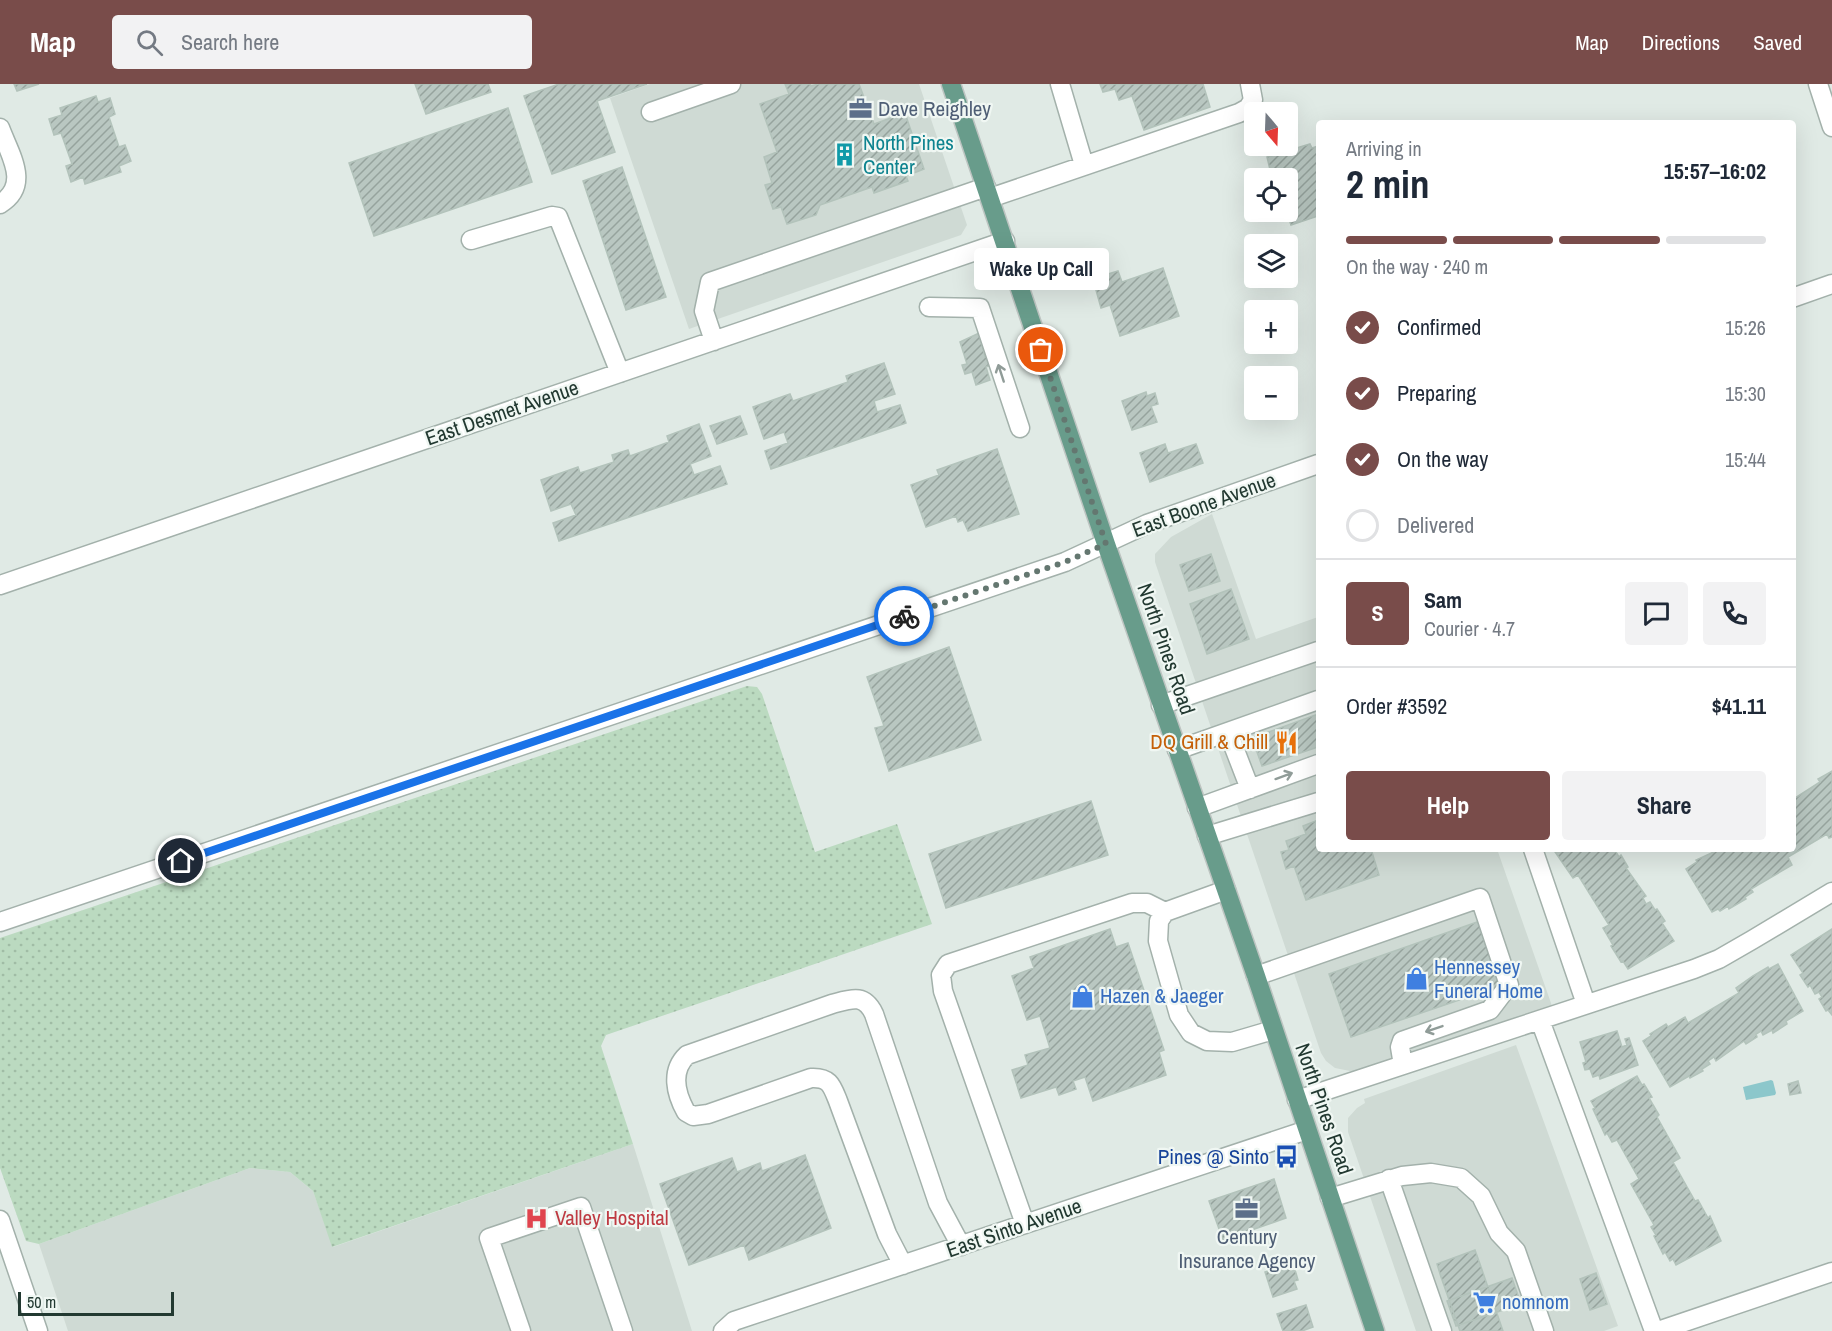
<!DOCTYPE html>
<meta charset="utf-8">
<style>
body{margin:0;font-family:"Archivo Narrow",sans-serif;background:#f2f2f3;color:#1f2937;height:100vh;display:flex;flex-direction:column;font-size:22px;white-space:nowrap}
*{box-sizing:border-box;margin:0}
p{font-size:20px;color:#747a83}
.icon{flex:none;width:33px;height:33px;fill:none;stroke:currentColor;stroke-width:2;stroke-linecap:round;stroke-linejoin:round}
.map{position:relative;flex:1;overflow:hidden}
.drawer{position:absolute;left:1316px;top:36px;width:480px;height:732px;display:flex;flex-direction:column;background:#fff;border-radius:6px;box-shadow:0 6px 24px #0002}
.drawer>*{flex:none}
.needle{width:39px;rotate:161deg}
.tools{position:absolute;left:1244px;top:18px;display:grid;gap:12px}
.tools a{display:grid;place-items:center;width:54px;height:54px;border-radius:6px;background:#fff;box-shadow:0 6px 24px #0002;font-size:30px}
.scale{position:absolute;left:18px;bottom:15px;width:156px;box-sizing:border-box;padding-left:6px;border:3px solid #223931;border-top:0;font-size:16px;line-height:21px;white-space:nowrap;color:#223931;-webkit-text-stroke:4px #f0f7f3;paint-order:stroke}
.pin{position:absolute;display:grid;place-items:center;width:51px;height:51px;color:#fff;margin:-26px;border:3px solid #fff;border-radius:50%;box-shadow:0 2px 6px #0007}
.courier{position:absolute;display:grid;place-items:center;width:60px;height:60px;margin:-30px;border:4px solid #1a73e8;border-radius:50%;background:#fff;color:#222;box-shadow:0 2px 8px #0007}
.bubble{position:absolute;height:42px;border-radius:6px;background:#fff;box-shadow:0 6px 24px #0002;font-size:20px;font-weight:800;line-height:42px;text-align:center}
.summary em{font-style:normal;font-weight:800}
.summary div{display:flex;flex-direction:column-reverse}
.summary{display:flex;align-items:center;justify-content:space-between;height:102px;padding:0 30px}
h1{font-size:39px;font-weight:800;line-height:45px}
.bar{display:grid;grid-template-columns:repeat(4,1fr);gap:9px 6px;align-content:center;height:72px;padding:0 30px}
.bar i{height:8px;border-radius:4px;background:#e0e1e3}
.bar .active{background:#794c4a}
.bar p{grid-column:span 4}
.line{display:flex;align-items:center;gap:15px;padding:0 30px;border-top:2px solid #e0e1e3}
.line div{flex:1}
.round{display:grid;place-items:center;flex:none;width:63px;height:63px;border-radius:6px;background:#f2f2f3}
ol{padding:0 30px;list-style:none}
li{display:flex;align-items:center;gap:18px;height:66px}
li p{margin-inline-start:auto}
li .icon{padding:6px;border-radius:50%;background:#794c4a;color:#fff;stroke-width:4}
li:last-child{color:#747a83}
li i{width:33px;height:33px;border:3px solid #e0e1e3;border-radius:50%}
.button{display:flex;gap:12px;margin-top:auto;padding:12px 30px}
.button a{flex:1;height:69px;border-radius:6px;background:#794c4a;color:#fff;font-size:24px;font-weight:800;line-height:69px;text-align:center}
.button a+a{background:#f2f2f3;color:#1f2937}
header{display:flex;align-items:center;gap:36px;box-sizing:border-box;height:84px;padding:0 30px;background:#794c4a;color:#fff}
header strong{font-size:28px}
nav{display:flex;gap:33px;margin-inline-start:auto;font-size:21px}
.search{width:420px;height:54px;background:#f2f2f3;display:flex;align-items:center;gap:15px;box-sizing:border-box;padding:0 21px;border-radius:6px;color:#747a83;font-size:22px}
.map>svg:first-child{display:block}
.built{fill:#cfdad4}
.grass{fill:url(#grass-dots)}
.water{fill:#8cc7cb}
.building{fill:url(#building-hatch);stroke:#b3c3bb;stroke-width:1.5}
.lines{fill:none;stroke-linecap:round;stroke-linejoin:round}
.minor-casing{stroke:#a3b1ab;stroke-width:21}
.major-casing{stroke:#bdc4c1;stroke-width:21}
.minor{stroke:#fff;stroke-width:18}
.major{stroke:#689c8b;stroke-width:18}
.oneway{stroke:#909c98}
.done{stroke:#647770;stroke-width:6;stroke-dasharray:0 10.8}
.route{stroke:#1a73e8;stroke-width:8}
.labels{text-anchor:middle;stroke-width:4.5;stroke-linejoin:round;paint-order:stroke}
.service-label{font-size:21px;fill:#4e5e75;stroke:#f0f7f3;text-anchor:start}
.culture-label{font-size:21px;fill:#0d838f;stroke:#f0f7f3;text-anchor:start}
.street-label{font-size:21px;fill:#223931;stroke:#f0f7f3}
.food-label{font-size:21px;fill:#c56008;stroke:#f0f7f3;text-anchor:end}
.shop-label{font-size:21px;fill:#366cbe;stroke:#f0f7f3;text-anchor:start}
.transit-label{font-size:21px;fill:#164399;stroke:#f0f7f3;text-anchor:end}
.health-label{font-size:21px;fill:#be3a42;stroke:#f0f7f3;text-anchor:start}
</style>
<header>
<strong>Map</strong>
<div class="search"><svg class="icon" aria-label="search" viewBox="0 0 24 24"><circle cx="10" cy="10" r="6"/><path d="M15 15l6 6"/></svg>Search here</div>
<nav><a>Map</a><a>Directions</a><a>Saved</a></nav>
</header>
<div class="map">
<svg width="1832" height="1247" viewBox="0 0 1832 1247">
<defs>
<pattern id="grass-dots" width="8" height="8" patternUnits="userSpaceOnUse" patternTransform="scale(1.5)"><rect width="8" height="8" fill="#bbdac0"/><path d="M2 2h.1M6 6h.1" fill="none" stroke="#a0bca5" stroke-width="1.8" stroke-linecap="round"/></pattern>
<pattern id="building-hatch" width="6" height="6" patternUnits="userSpaceOnUse" patternTransform="scale(1.5)"><rect width="6" height="6" fill="#b9c7c1"/><path d="M-1 1l2-2M0 6l6-6M5 7l2-2" fill="none" stroke="#96a39d"/></pattern>
</defs>
<rect width="100%" height="100%" fill="#e0eae5"/>
<path class="built" d="M 650,0 L 919,0 L 967,141 L 961,151 L 689,245 L 610,14 Z
M 1212,430 L 1256,555 L 1318,533 L 1318,765 L 1497,765 L 1552,922 L 1355,988 L 1335,984 L 1326,977 L 1321,969 L 1155,478 L 1155,470 L 1171,453 Z
M 1516,961 L 1618,1242 L 1604,1247 L 1416,1247 L 1348,1048 L 1348,1034 L 1357,1024 L 1365,1019 L 1364,1015 Z
M 633,1060 L 692,1247 L 68,1247 L 39,1160 L 250,1084 L 290,1088 L 313,1107 L 333,1163 Z"/>
<path class="grass" d="M 747,602 L 757,603 L 762,610 L 815,768 L 897,740 L 932,840 L 606,951 L 601,962 L 633,1060 L 332,1163 L 313,1107 L 290,1088 L 250,1084 L 39,1160 L 26,1157 L 0,1084 L 0,854 Z"/>
<path class="water" d="M 1771,996 L 1773,997 L 1776,1009 L 1775,1011 L 1746,1016 L 1743,1003 Z"/>
<path class="building" d="M 14,0 L 39,0 L 17,7 Z
M 415,0 L 488,0 L 491,8 L 426,30 Z
M 559,0 L 647,0 L 597,17 L 615,68 L 552,90 L 524,12 Z
M 785,0 L 810,0 L 811,2 L 818,0 L 859,0 L 874,40 L 905,29 L 924,85 L 906,92 L 908,97 L 874,109 L 872,103 L 820,121 L 816,131 L 787,140 L 781,123 L 773,125 L 765,101 L 772,99 L 764,73 L 777,68 L 760,20 L 789,10 Z
M 1100,0 L 1203,0 L 1210,23 L 1144,46 L 1132,12 L 1119,16 L 1115,5 L 1103,8 Z
M 96,12 L 98,18 L 110,14 L 115,30 L 109,33 L 119,63 L 125,61 L 131,77 L 119,82 L 121,88 L 85,100 L 83,93 L 71,98 L 66,82 L 72,80 L 61,49 L 54,51 L 49,35 L 62,31 L 60,24 Z
M 508,24 L 532,98 L 374,152 L 349,79 Z
M 1310,60 L 1312,64 L 1318,62 L 1318,132 L 1291,141 L 1288,132 L 1284,134 L 1282,128 L 1287,128 L 1287,94 L 1272,94 L 1267,73 Z
M 622,83 L 666,213 L 626,226 L 583,97 Z
M 1163,184 L 1179,232 L 1120,252 L 1110,221 L 1101,224 L 1094,199 L 1109,193 L 1108,190 L 1118,187 L 1122,198 Z
M 979,249 L 985,273 L 990,272 L 993,280 L 986,283 L 990,296 L 976,301 L 972,288 L 965,290 L 962,281 L 967,280 L 960,258 Z
M 884,279 L 895,310 L 874,317 L 877,328 L 900,321 L 906,339 L 771,385 L 765,367 L 788,359 L 784,348 L 764,355 L 753,323 L 790,310 L 793,317 L 848,298 L 846,292 Z
M 1146,308 L 1147,312 L 1155,309 L 1158,320 L 1151,322 L 1157,338 L 1132,346 L 1122,317 Z
M 740,332 L 747,350 L 717,360 L 710,342 Z
M 699,340 L 711,372 L 690,380 L 694,391 L 720,382 L 727,400 L 559,457 L 553,439 L 576,431 L 571,420 L 551,427 L 541,396 L 578,383 L 580,389 L 614,378 L 612,371 L 628,366 L 630,372 L 669,358 L 667,352 Z
M 1165,360 L 1168,369 L 1196,360 L 1203,379 L 1150,398 L 1140,369 Z
M 997,365 L 1019,430 L 968,447 L 963,436 L 958,438 L 956,432 L 926,443 L 911,401 L 939,391 L 937,386 Z
M 1211,470 L 1220,497 L 1189,507 L 1180,481 Z
M 1231,505 L 1249,555 L 1207,570 L 1190,520 Z
M 949,563 L 981,656 L 889,687 L 875,644 L 884,642 L 867,593 Z
M 1318,630 L 1318,663 L 1262,682 L 1252,654 Z
M 1832,687 L 1832,753 L 1829,754 L 1827,750 L 1788,773 L 1792,781 L 1751,805 L 1753,808 L 1745,813 L 1746,815 L 1729,825 L 1728,822 L 1720,827 L 1718,825 L 1712,828 L 1686,785 L 1697,778 L 1696,776 L 1720,765 L 1792,765 L 1792,716 L 1820,698 L 1818,695 Z
M 1091,717 L 1108,771 L 946,824 L 929,770 Z
M 1318,736 L 1318,765 L 1371,765 L 1379,791 L 1306,816 L 1294,782 L 1286,785 L 1281,768 L 1289,766 L 1286,757 L 1306,750 L 1303,742 Z
M 1553,765 L 1619,765 L 1616,768 L 1619,773 L 1621,771 L 1628,783 L 1626,784 L 1646,812 L 1643,814 L 1646,820 L 1650,818 L 1655,826 L 1657,825 L 1665,837 L 1662,839 L 1674,857 L 1628,885 L 1623,877 L 1621,878 L 1611,862 L 1613,861 L 1603,844 L 1609,841 L 1578,791 L 1573,794 Z
M 1480,837 L 1503,901 L 1351,953 L 1329,890 Z
M 1110,845 L 1116,863 L 1128,859 L 1164,966 L 1159,968 L 1166,991 L 1093,1017 L 1085,993 L 1073,997 L 1076,1005 L 1059,1011 L 1056,1003 L 1021,1014 L 1012,986 L 1028,981 L 1025,971 L 1050,964 L 1040,932 L 1027,936 L 1012,892 L 1034,884 L 1030,873 Z
M 1832,845 L 1832,931 L 1828,926 L 1826,927 L 1819,915 L 1822,913 L 1819,908 L 1815,910 L 1810,901 L 1808,903 L 1800,891 L 1803,889 L 1791,871 Z
M 1778,880 L 1803,927 L 1786,937 L 1787,940 L 1773,949 L 1772,946 L 1763,951 L 1761,947 L 1756,950 L 1757,953 L 1746,960 L 1744,957 L 1716,977 L 1714,973 L 1708,977 L 1710,980 L 1702,985 L 1703,987 L 1690,994 L 1689,992 L 1670,1003 L 1643,957 L 1651,952 L 1650,950 L 1666,940 L 1668,943 L 1685,933 L 1688,939 L 1739,909 L 1736,904 L 1753,892 L 1768,883 L 1769,885 Z
M 1617,947 L 1622,963 L 1627,961 L 1625,955 L 1629,954 L 1638,981 L 1600,995 L 1599,991 L 1593,993 L 1590,985 L 1585,986 L 1583,979 L 1586,978 L 1580,958 Z
M 1637,992 L 1642,1001 L 1644,1000 L 1652,1013 L 1649,1014 L 1659,1031 L 1657,1033 L 1680,1074 L 1673,1078 L 1695,1117 L 1698,1116 L 1708,1134 L 1710,1132 L 1721,1157 L 1676,1181 L 1673,1175 L 1670,1177 L 1665,1168 L 1663,1170 L 1654,1152 L 1656,1151 L 1651,1143 L 1654,1141 L 1631,1100 L 1639,1095 L 1617,1056 L 1612,1058 L 1607,1049 L 1605,1051 L 1593,1025 L 1595,1024 L 1591,1017 Z
M 1798,997 L 1801,1009 L 1790,1011 L 1788,1000 Z
M 805,1071 L 831,1144 L 749,1176 L 744,1161 L 689,1181 L 660,1100 L 732,1074 L 737,1088 L 760,1079 L 762,1087 Z
M 1274,1095 L 1286,1134 L 1223,1156 L 1209,1117 Z
M 1475,1166 L 1480,1180 L 1503,1247 L 1460,1247 L 1441,1193 L 1437,1180 Z
M 1293,1179 L 1298,1196 L 1294,1197 L 1297,1205 L 1273,1213 L 1265,1188 Z
M 1596,1189 L 1607,1220 L 1590,1226 L 1580,1195 Z
M 1512,1194 L 1521,1220 L 1456,1242 L 1447,1217 Z
M 1306,1221 L 1313,1243 L 1302,1247 L 1283,1247 L 1277,1230 Z"/>
<g class="lines">
<defs>
<path id="minor" d="M 1060,0 L 1084,81
M 1818,0 L 1832,43
M 651,28 L 731,0
M 0,44 C 10,71 31,101 0,120
M 990,114 L 1239,29 L 1248,24 L 1253,16 L 1250,0
M 471,156 L 552,132 L 558,133 L 620,289
M 1792,214 L 1832,200
M 929,223 L 980,224 L 1020,344
M 714,257 L 704,227 L 710,198 L 986,103
M 0,501 L 1005,157
M 1161,621 L 1318,567
M 1228,648 L 1250,705
M 1177,666 L 1318,616
M 1197,724 L 1318,680
M 1207,752 L 1318,718
M 1533,765 L 1586,920
M 1226,806 L 1165,828 L 1159,837 L 1158,857 L 1179,931 L 1191,949 L 1207,957 L 1232,958 L 1273,946
M 0,838 L 1065,478 L 1147,440 L 1318,380
M 1256,892 L 1480,814 L 1509,901 L 1490,926 L 1402,957 L 1400,963 L 1403,981
M 1540,936 L 1654,1247
M 1297,1016 L 1694,885 L 1719,875 L 1752,856 L 1832,808
M 1389,1095 L 1442,1247
M 1330,1114 L 1402,1092 L 1431,1089 L 1461,1094 L 1481,1112 L 1499,1149 L 1516,1167 L 1544,1247
M 0,1136 L 38,1247
M 1025,1140 L 943,907 L 941,891 L 948,880 L 1132,819 L 1147,819 L 1165,828
M 903,1181 L 887,1150 L 838,1017 C 832,1002 830,993 811,994 L 708,1030 L 693,1032 L 686,1028 C 676,1010 670,987 687,971 L 832,920 C 851,915 864,909 874,930 L 938,1119 L 961,1162
M 521,1247 L 489,1154 L 581,1123 L 623,1247
M 723,1247 L 734,1237 L 1307,1046
M 1658,1247 L 1832,1188"/>
<path id="major" d="M 951,0 L 1106,460 L 1256,892 L 1375,1247"/>
</defs>
<use href="#minor" class="minor-casing"/>
<use href="#major" class="major-casing"/>
<use href="#minor" class="minor"/>
<use href="#major" class="major"/>
</g>
<defs><path id="oneway-shaft" d="M-6 0H5M1.5-3L5.5 0L1.5 3" fill="none" stroke-width="1.6" stroke-linecap="round" stroke-linejoin="round" transform="scale(1.5)"/></defs>
<g class="oneway">
<use href="#oneway-shaft" transform="translate(1001 289) rotate(-108)"/>
<use href="#oneway-shaft" transform="translate(1284 692) rotate(-20)"/>
<use href="#oneway-shaft" transform="translate(1434 945) rotate(161)"/>
</g>
<g class="lines">
<path class="done" d="M 904,532 L 1065,478 L 1106,460 L 1041,266"/>
<path class="route" d="M 181,777 L 904,532"/>
</g>
<defs>
<symbol id="office-bare" viewBox="-9 -9 18 18"><path d="M-6-3h4V-5.5h4V-3h4V5H-6ZM-1-4.5V-3h2v-1.5ZM-6 0V1H6V0Z" fill="#5c6f8a" stroke="#f0f7f3" stroke-width="2.5" paint-order="stroke"/></symbol>
<symbol id="building-bare" viewBox="-9 -9 18 18"><path d="M-4-6H4V6H1V3H-1V6H-4ZM-2.5-4.3h1.7v1.8h-1.7ZM.8-4.3h1.7v1.8H.8ZM-2.5-1h1.7V.8h-1.7ZM.8-1h1.7V.8H.8Z" fill="#0f9aa8" stroke="#f0f7f3" stroke-width="2.5" paint-order="stroke"/></symbol>
<symbol id="restaurant-bare" viewBox="-9 -9 18 18"><path d="M-5-6h1v4h1v-4h1v4h1v-4h1v5L-1.5 .5V6h-2V.5L-5-1ZM5-6V6H3V1.5H1.5Q1.5-4 5-6Z" fill="#e8710a" stroke="#f0f7f3" stroke-width="2.5" paint-order="stroke"/></symbol>
<symbol id="shop-bare" viewBox="-9 -9 18 18"><path d="M-5-2.5h2.3a2.7 3.5 0 0 1 5.4 0H5L5.5 6h-11ZM-1.5-2.5h3a1.5 2.3 0 0 0-3 0Z" fill="#3f7fe0" stroke="#f0f7f3" stroke-width="2.5" paint-order="stroke"/></symbol>
<symbol id="bus-bare" viewBox="-9 -9 18 18"><path d="M-5-6H5V4H4V6H2V4H-2V6H-4V4H-5ZM-3.5-4V0h7V-4ZM-3.5 1.2v1.5H-2V1.2ZM2 1.2v1.5H3.5V1.2Z" fill="#1a4fb4" stroke="#f0f7f3" stroke-width="2.5" paint-order="stroke"/></symbol>
<symbol id="hospital-bare" viewBox="-9 -9 18 18"><path d="M-5-5h3v3.5h4V-5h3V5h-3V1.5h-4V5h-3Z" fill="#e0444e" stroke="#f0f7f3" stroke-width="2.5" paint-order="stroke"/></symbol>
<symbol id="supermarket-bare" viewBox="-9 -9 18 18"><path d="M-6-5.5h2.5l.6 2H6L4.5 2H-2.5L-4.4-4H-6ZM-1.5 3.2a1.3 1.3 0 1 0 .1 0ZM3 3.2a1.3 1.3 0 1 0 .1 0Z" fill="#3f7fe0" stroke="#f0f7f3" stroke-width="2.5" paint-order="stroke"/></symbol>
</defs>
<g fill-rule="evenodd">
<use href="#office-bare" x="844" y="8" width="33" height="33"/>
<use href="#building-bare" x="828" y="54" width="33" height="33"/>
<use href="#restaurant-bare" x="1270" y="642" width="33" height="33"/>
<use href="#shop-bare" x="1400" y="878" width="33" height="33"/>
<use href="#shop-bare" x="1066" y="896" width="33" height="33"/>
<use href="#bus-bare" x="1270" y="1056" width="33" height="33"/>
<use href="#office-bare" x="1230" y="1108" width="33" height="33"/>
<use href="#hospital-bare" x="520" y="1118" width="33" height="33"/>
<use href="#supermarket-bare" x="1468" y="1202" width="33" height="33"/>
</g>
<g class="labels">
<g class="service-label">
<text x="878" y="32">Dave Reighley</text>
<text x="1247" y="1160" text-anchor="middle">Century<tspan x="1247" dy="24">Insurance Agency</tspan></text>
</g>
<g class="culture-label">
<text x="863" y="66">North Pines<tspan x="863" dy="24">Center</tspan></text>
</g>
<g class="street-label">
<text transform="translate(502 329) rotate(-19)" y="7">East Desmet Avenue</text>
<text transform="translate(1204 421) rotate(-20)" y="7">East Boone Avenue</text>
<text transform="translate(1166 565) rotate(71)" y="7">North Pines Road</text>
<text transform="translate(1324 1025) rotate(71)" y="7">North Pines Road</text>
<text transform="translate(1014 1144) rotate(-19)" y="7">East Sinto Avenue</text>
</g>
<g class="food-label">
<text x="1268" y="665">DQ Grill &amp; Chill</text>
</g>
<g class="shop-label">
<text x="1434" y="890">Hennessey<tspan x="1434" dy="24">Funeral Home</tspan></text>
<text x="1100" y="919">Hazen &amp; Jaeger</text>
<text x="1502" y="1225">nomnom</text>
</g>
<g class="transit-label">
<text x="1269" y="1080">Pines @ Sinto</text>
</g>
<g class="health-label">
<text x="555" y="1141">Valley Hospital</text>
</g>
</g>
</svg>
<div class="tools">
<a><svg class="needle" viewBox="-14 -14 28 28"><path d="M0-13l5 13h-10z" fill="#e53935"/><path d="M0 13l5-13h-10z" fill="#747a83"/></svg></a>
<a><svg class="icon" aria-label="locate" viewBox="0 0 24 24"><circle cx="12" cy="12" r="6"/><path d="M12 2v4M12 18v4M2 12h4M18 12h4"/></svg></a>
<a><svg class="icon" aria-label="layers" viewBox="0 0 24 24"><path d="M12 4l9 5-9 5-9-5zM3 14l9 5 9-5"/></svg></a>
<a>+</a>
<a>−</a>
</div>
<div class="scale">50 m</div>
<div class="pin" style="left:1041px;top:266px;background:#ea580c"><svg class="icon" aria-label="bag" viewBox="0 0 24 24"><path d="M5 8h14l-1 12H6zM9 8a3 3 0 0 1 6 0"/></svg></div>
<div class="pin" style="left:181px;top:777px;background:#1f2937"><svg class="icon" aria-label="home" viewBox="0 0 24 24"><path d="M3 11l9-7 9 7M6 9v11h12V9"/></svg></div>
<div class="courier" style="left:904px;top:532px"><svg class="icon" aria-label="bike" viewBox="0 0 24 24"><circle cx="6" cy="16" r="4"/><circle cx="18" cy="16" r="4"/><path d="M6 16l4-8h5l3 8M10 8l3 8H6M13 5h3"/></svg></div>
<div class="bubble" style="left:974px;top:164px;width:135px">Wake Up Call</div>
<section class="drawer">
<div class="summary"><div><h1>2 min</h1><p>Arriving in</p></div><em>15:57–16:02</em></div>
<div class="bar"><i class="active"></i><i class="active"></i><i class="active"></i><i></i><p>On the way · 240 m</p></div>
<ol>
<li><svg class="icon" aria-label="check" viewBox="0 0 24 24"><path d="M5 12l5 5 9-10"/></svg>Confirmed<p>15:26</p></li>
<li><svg class="icon" aria-label="check" viewBox="0 0 24 24"><path d="M5 12l5 5 9-10"/></svg>Preparing<p>15:30</p></li>
<li><svg class="icon" aria-label="check" viewBox="0 0 24 24"><path d="M5 12l5 5 9-10"/></svg>On the way<p>15:44</p></li>
<li><i></i>Delivered</li>
</ol>
<div class="line" style="height:108px"><b class="round" style="background:#794c4a;color:#fff">S</b><div><b>Sam</b><p>Courier · 4.7</p></div><a class="round"><svg class="icon" aria-label="chat" viewBox="0 0 24 24"><path d="M4 5h16v11H9l-5 4z"/></svg></a><a class="round"><svg class="icon" aria-label="phone" viewBox="0 0 24 24"><path d="M5 4h4l2 5-3 2q2 4 5 5l2-3 5 2v4C11 20 4 13 5 4z"/></svg></a></div>
<div class="line" style="height:78px"><div>Order #3592</div><b>$41.11</b></div>
<div class="button"><a>Help</a><a>Share</a></div>
</section>
</div>
